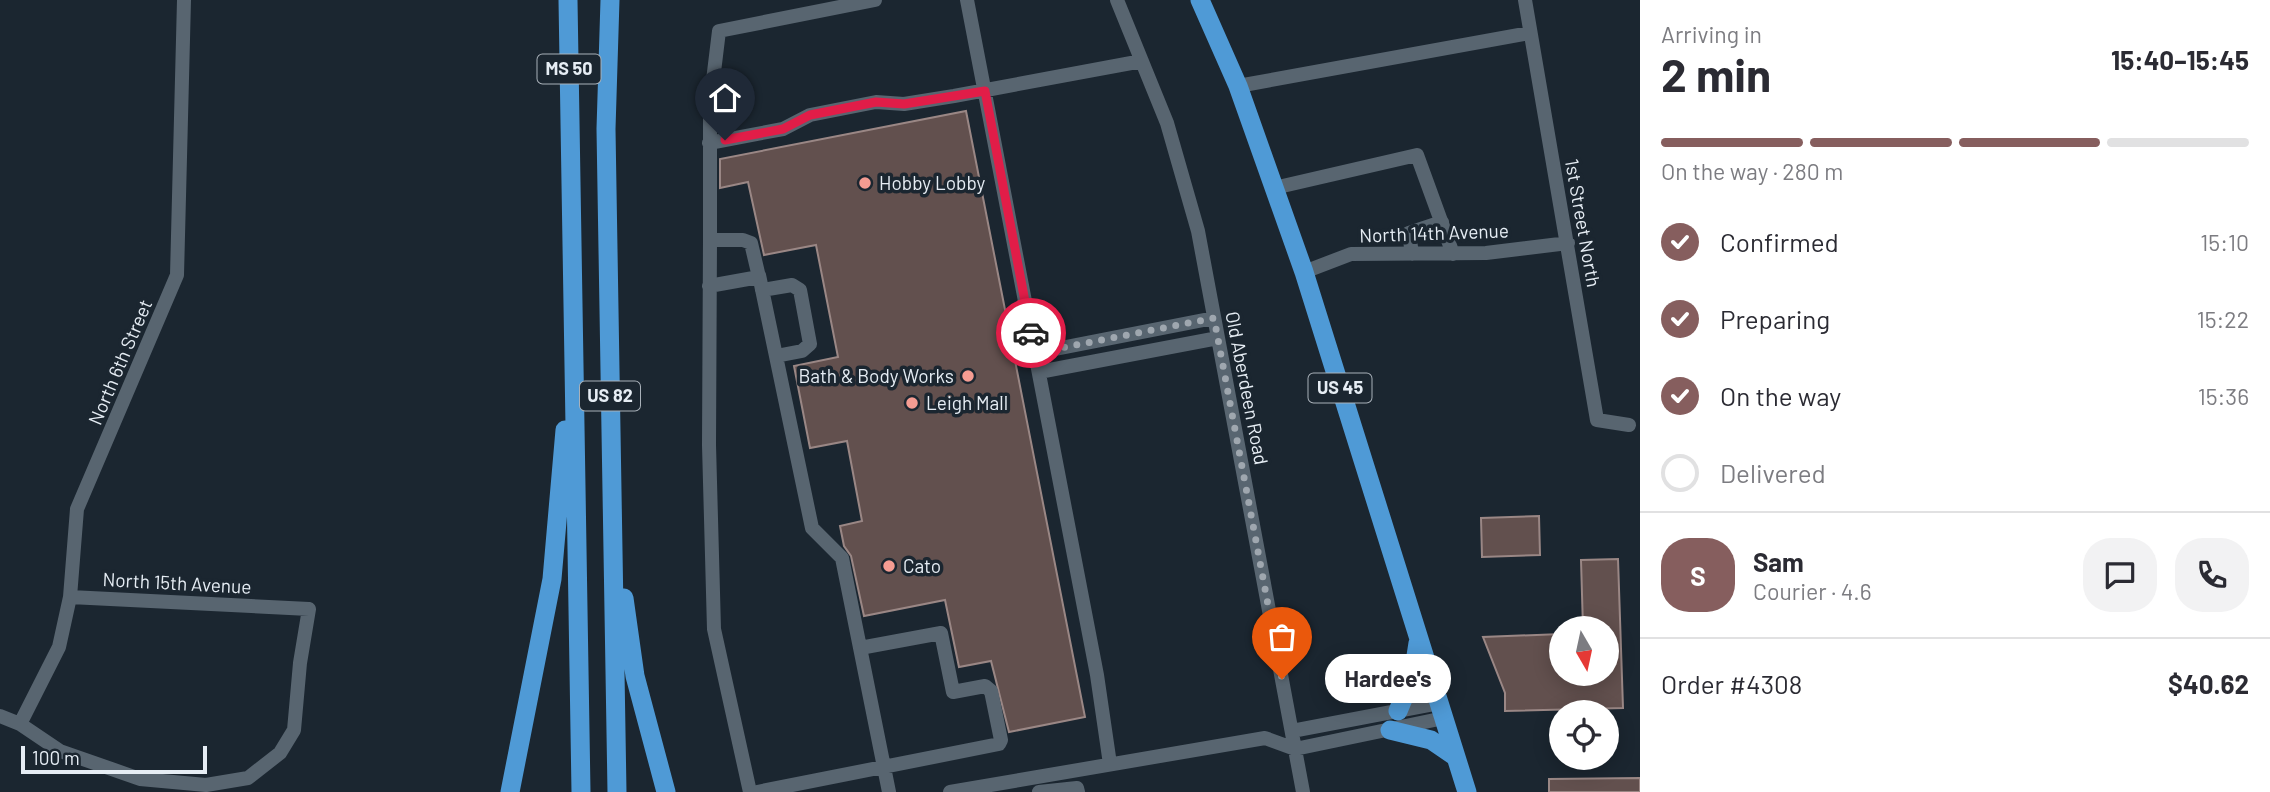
<!DOCTYPE html>
<meta charset="utf-8">
<style>
body{margin:0;font-family:Barlow,sans-serif;background:#f2f2f3;color:#2b2b33;height:100vh;display:flex;flex-direction:column;font-size:26px;white-space:nowrap}
*{box-sizing:border-box;margin:0}
p{font-size:23px;color:#7c7c81}
.icon{flex:none;width:38px;height:38px;fill:none;stroke:currentColor;stroke-width:2;stroke-linecap:round;stroke-linejoin:round}
.map{position:relative;flex:1;overflow:hidden}
.drawer{display:flex;flex-direction:column;background:#fff;width:630px}
.drawer>*{flex:none}
.needle{width:46px;rotate:171deg}
.fabs{position:absolute;left:1549px;top:616px;display:grid;gap:14px}
.fabs a{display:grid;place-items:center;width:70px;height:70px;border-radius:50%;background:#fff;box-shadow:0 4px 18px #0003;font-size:35px}
.scale{position:absolute;left:21px;bottom:18px;width:186px;box-sizing:border-box;padding-left:7px;border:4px solid #e6edf4;border-top:0;font-size:19px;line-height:24px;white-space:nowrap;color:#e6edf4;-webkit-text-stroke:5px #1b2630;paint-order:stroke}
.pin{position:absolute;display:grid;place-items:center;width:60px;height:60px;color:#fff;margin:-72px -30px;border-radius:50% 50% 50% 0;rotate:-45deg;box-shadow:0 0 7px #0007}
.pin .icon{rotate:45deg}
.courier{position:absolute;display:grid;place-items:center;width:70px;height:70px;margin:-35px;border:5px solid #e11d48;border-radius:50%;background:#fff;color:#222;box-shadow:0 2px 9px #0007}
.bubble{position:absolute;height:49px;border-radius:24px;background:#fff;box-shadow:0 4px 18px #0003;font-size:23px;font-weight:700;line-height:49px;text-align:center}
.headline em{font-style:normal;font-weight:700}
.headline div{display:flex;flex-direction:column-reverse}
.headline{display:flex;align-items:center;justify-content:space-between;height:119px;padding:0 21px}
h1{font-size:46px;font-weight:700;line-height:52px}
.bar{display:grid;grid-template-columns:repeat(4,1fr);gap:10px 7px;align-content:center;height:84px;padding:0 21px}
.bar i{height:9px;border-radius:5px;background:#e1e1e2}
.bar .on{background:#865e5e}
.bar p{grid-column:span 4}
.line{display:flex;align-items:center;gap:18px;padding:0 21px;border-top:2px solid #e1e1e2}
.line div{flex:1}
.round{display:grid;place-items:center;flex:none;width:74px;height:74px;border-radius:28px;background:#f2f2f3}
ol{padding:0 21px;list-style:none}
li{display:flex;align-items:center;gap:21px;height:77px}
li p{margin-inline-start:auto}
li .icon{padding:7px;border-radius:50%;background:#865e5e;color:#fff;stroke-width:4}
li:last-child{color:#7c7c81}
li i{width:38px;height:38px;border:4px solid #e1e1e2;border-radius:50%}
main{display:flex;flex:1;min-height:0}
.map>svg:first-child{display:block}
.building{fill:#62504e;stroke:#9a8785;stroke-width:2}
.lines{fill:none;stroke-linecap:round;stroke-linejoin:round}
.minor{stroke:#586570;stroke-width:14}
.highway{stroke:#4f9ad6;stroke-width:19}
.done{stroke:#9fa7af;stroke-width:7;stroke-dasharray:0 12.6}
.route{stroke:#e11d48;stroke-width:9}
.poi-dot{fill:#f59c92;stroke:#1b2630;stroke-width:2.5}
.labels{text-anchor:middle;stroke-width:7;stroke-linejoin:round;paint-order:stroke}
.shield{fill:#1b2630;stroke:#a9b1b9;stroke-width:2}
.shield-label{font-size:18px;font-weight:bold;fill:#e6edf4}
.poi-label{font-size:19px;fill:#e6edf4;stroke:#1b2630;text-anchor:start}
.street-label{font-size:19px;fill:#e6edf4;stroke:#1b2630}
</style>
<main>
<div class="map">
<svg width="1640" height="792" viewBox="0 0 1640 792">
<rect width="100%" height="100%" fill="#1b2630"/>
<path class="building" d="M 966,111 L 1085,717 L 1009,732 L 991,661 L 959,667 L 945,600 L 864,616 L 851,556 L 844,546 L 840,526 L 862,521 L 847,441 L 810,448 L 794,366 L 838,357 L 816,245 L 764,255 L 748,182 L 720,188 L 720,159 Z
M 1539,516 L 1540,555 L 1482,557 L 1481,518 Z
M 1618,559 L 1623,708 L 1505,711 L 1505,693 L 1483,637 L 1561,634 L 1561,674 L 1606,674 L 1606,628 L 1583,628 L 1581,560 Z
M 1640,778 L 1640,792 L 1549,792 L 1549,779 Z"/>
<g class="lines">
<path class="minor" d="M 967,0 L 1097,675 L 1110,764
M 1117,0 L 1167,123 L 1198,231 L 1303,792
M 1525,0 L 1597,420 L 1629,425
M 1238,86 L 1529,33
M 709,143 L 783,129 L 810,115 L 876,102 L 904,104 L 954,96 L 1142,61
M 1274,188 L 1417,155 L 1453,254
M 710,240 L 709,445 L 714,629 L 750,792
M 1412,254 L 1409,233 L 1442,222
M 1304,272 L 1351,254 L 1486,253 L 1568,243
M 759,275 L 812,528 L 842,558 L 889,792
M 709,286 L 759,277 L 751,243 L 743,240 L 710,240 L 710,105 L 719,31 L 875,0
M 762,290 L 792,285 L 800,290 L 810,344 L 802,351 L 776,356
M 1035,353 L 1214,318
M 1039,372 L 1218,338
M 0,716 L 20,724 L 60,751 L 140,779 L 206,785 L 248,778 L 280,753 L 294,730 L 300,663 L 309,609 L 70,597
M 20,724 L 59,647 L 70,597 L 77,509 L 177,275 L 184,0
M 1292,731 L 1439,703
M 757,792 L 999,744 L 1001,740 L 991,691 L 985,686 L 953,692 L 941,633 L 860,648
M 950,792 L 1265,738 L 1295,749 L 1444,718
M 1039,792 L 1077,788 L 1078,792"/>
<path class="highway" d="M 568,0 L 581,792
M 610,0 L 606,129 L 617,792
M 1200,0 L 1238,86 L 1304,272 L 1467,792
M 624,598 L 635,676 L 666,792
M 1398,711 L 1413,675 L 1418,643
M 1390,730 L 1431,740 L 1456,757
M 510,792 L 552,579 L 565,430"/>
</g>
<g class="lines">
<path class="done" d="M 1031,333 L 1035,353 L 1214,318 L 1282,679"/>
<path class="route" d="M 725,140 L 783,129 L 810,115 L 876,102 L 904,104 L 985,91 L 1031,333"/>
</g>
<g class="poi-dot">
<circle cx="865" cy="183" r="7"/>
<circle cx="968" cy="376" r="7"/>
<circle cx="912" cy="403" r="7"/>
<circle cx="889" cy="566" r="7"/>
</g>
<g class="labels">
<g class="shield">
<rect x="537.5" y="54.5" width="63" height="29" rx="5"/>
<rect x="1308.5" y="373.5" width="63" height="29" rx="5"/>
<rect x="580" y="381.5" width="60" height="29" rx="5"/>
</g>
<g class="shield-label">
<text x="569" y="75">MS 50</text>
<text x="1340" y="394">US 45</text>
<text x="610" y="402">US 82</text>
</g>
<g class="poi-label">
<text x="879" y="190">Hobby Lobby</text>
<text x="954" y="383" text-anchor="end">Bath &amp; Body Works</text>
<text x="926" y="410">Leigh Mall</text>
<text x="903" y="573">Cato</text>
</g>
<g class="street-label">
<text transform="translate(1583 223) rotate(80)" y="7">1st Street North</text>
<text transform="translate(1434 233) rotate(-2)" y="7">North 14th Avenue</text>
<text transform="translate(120 362) rotate(-67)" y="7">North 6th Street</text>
<text transform="translate(1247 388) rotate(79)" y="7">Old Aberdeen Road</text>
<text transform="translate(177 583) rotate(3)" y="7">North 15th Avenue</text>
</g>
</g>
</svg>
<div class="fabs">
<a><svg class="needle" viewBox="-14 -14 28 28"><path d="M0-13l5 13h-10z" fill="#e53935"/><path d="M0 13l5-13h-10z" fill="#7c7c81"/></svg></a>
<a><svg class="icon" aria-label="locate" viewBox="0 0 24 24"><circle cx="12" cy="12" r="6"/><path d="M12 2v4M12 18v4M2 12h4M18 12h4"/></svg></a>
</div>
<div class="scale">100 m</div>
<div class="pin" style="left:1282px;top:679px;background:#ea580c"><svg class="icon" aria-label="bag" viewBox="0 0 24 24"><path d="M5 8h14l-1 12H6zM9 8a3 3 0 0 1 6 0"/></svg></div>
<div class="pin" style="left:725px;top:140px;background:#1f2937"><svg class="icon" aria-label="home" viewBox="0 0 24 24"><path d="M3 11l9-7 9 7M6 9v11h12V9"/></svg></div>
<div class="courier" style="left:1031px;top:333px"><svg class="icon" aria-label="car" viewBox="0 0 24 24"><path d="M5 17H2v-5l4-1 3-4h7l3 4 3 1v5h-3M9 17h6M6 11h13"/><circle cx="7" cy="17" r="2"/><circle cx="17" cy="17" r="2"/></svg></div>
<div class="bubble" style="left:1325px;top:654px;width:126px">Hardee's</div>
</div>
<section class="drawer">
<div class="headline"><div><h1>2 min</h1><p>Arriving in</p></div><em>15:40–15:45</em></div>
<div class="bar"><i class="on"></i><i class="on"></i><i class="on"></i><i></i><p>On the way · 280 m</p></div>
<ol>
<li><svg class="icon" aria-label="check" viewBox="0 0 24 24"><path d="M5 12l5 5 9-10"/></svg>Confirmed<p>15:10</p></li>
<li><svg class="icon" aria-label="check" viewBox="0 0 24 24"><path d="M5 12l5 5 9-10"/></svg>Preparing<p>15:22</p></li>
<li><svg class="icon" aria-label="check" viewBox="0 0 24 24"><path d="M5 12l5 5 9-10"/></svg>On the way<p>15:36</p></li>
<li><i></i>Delivered</li>
</ol>
<div class="line" style="height:126px"><b class="round" style="background:#865e5e;color:#fff">S</b><div><b>Sam</b><p>Courier · 4.6</p></div><a class="round"><svg class="icon" aria-label="chat" viewBox="0 0 24 24"><path d="M4 5h16v11H9l-5 4z"/></svg></a><a class="round"><svg class="icon" aria-label="phone" viewBox="0 0 24 24"><path d="M5 4h4l2 5-3 2q2 4 5 5l2-3 5 2v4C11 20 4 13 5 4z"/></svg></a></div>
<div class="line" style="height:91px"><div>Order #4308</div><b>$40.62</b></div>
</section>
</main>
